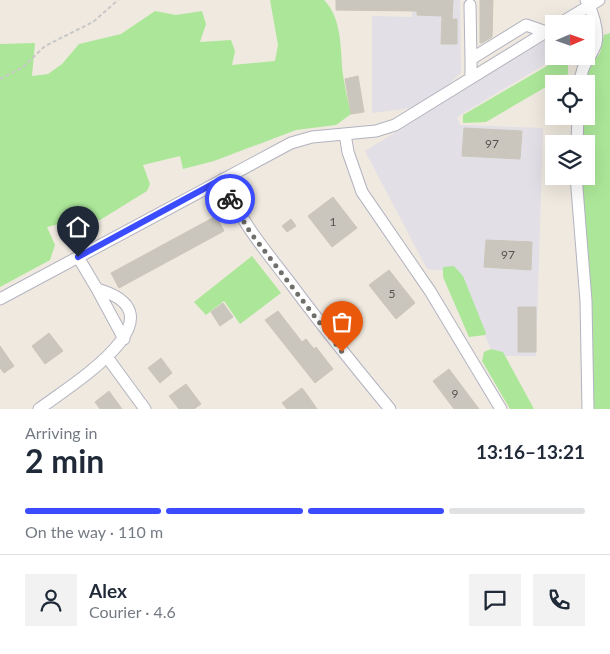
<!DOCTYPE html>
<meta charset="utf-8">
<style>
body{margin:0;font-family:Lato,sans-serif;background:#f2f2f3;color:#1f2937;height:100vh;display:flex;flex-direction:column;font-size:19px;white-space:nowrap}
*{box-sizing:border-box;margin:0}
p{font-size:16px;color:#747a83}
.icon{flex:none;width:28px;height:28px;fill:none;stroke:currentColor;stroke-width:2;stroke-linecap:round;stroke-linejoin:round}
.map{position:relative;height:409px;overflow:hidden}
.side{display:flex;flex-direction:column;background:#fff;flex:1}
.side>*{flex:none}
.needle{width:32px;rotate:88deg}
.buttons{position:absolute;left:545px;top:15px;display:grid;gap:10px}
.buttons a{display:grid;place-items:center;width:50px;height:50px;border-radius:0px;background:#fff;box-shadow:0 5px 20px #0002;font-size:25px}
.pin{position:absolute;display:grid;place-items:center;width:42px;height:42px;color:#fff;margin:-51px -21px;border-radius:50% 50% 50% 0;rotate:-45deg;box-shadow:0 0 5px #0007}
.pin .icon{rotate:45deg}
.courier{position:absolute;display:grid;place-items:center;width:50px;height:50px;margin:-25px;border:4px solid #3b4cff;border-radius:50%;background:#fff;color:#222;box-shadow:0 1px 6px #0007}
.overview em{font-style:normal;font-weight:700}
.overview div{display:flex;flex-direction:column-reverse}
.overview{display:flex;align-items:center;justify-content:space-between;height:85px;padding:0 25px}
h1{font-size:32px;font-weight:700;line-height:38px}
.bar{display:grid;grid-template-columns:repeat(4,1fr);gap:8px 5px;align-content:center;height:60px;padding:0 25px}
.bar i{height:6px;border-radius:4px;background:#e0e1e3}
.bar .on{background:#3b4cff}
.bar p{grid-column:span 4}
.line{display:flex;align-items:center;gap:12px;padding:0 25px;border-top:1px solid #e0e1e3}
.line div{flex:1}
.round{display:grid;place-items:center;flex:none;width:52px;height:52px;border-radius:0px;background:#f2f2f3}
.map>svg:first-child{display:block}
.industrial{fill:#e2dfe7}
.green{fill:#ace799}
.building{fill:#cac6be;stroke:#cac6b8}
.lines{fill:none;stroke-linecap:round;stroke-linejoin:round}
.minor-casing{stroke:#b3b3c1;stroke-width:13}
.path{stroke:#c8c8c8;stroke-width:2;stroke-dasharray:4 2.5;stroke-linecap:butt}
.minor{stroke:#fff;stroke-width:11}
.done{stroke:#716f6b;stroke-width:5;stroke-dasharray:0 9}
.route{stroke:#3b4cff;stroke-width:6}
.labels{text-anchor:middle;stroke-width:4;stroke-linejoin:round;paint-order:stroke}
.number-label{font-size:12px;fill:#545351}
</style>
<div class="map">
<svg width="610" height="409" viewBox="0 0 610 409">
<rect width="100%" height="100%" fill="#efe9df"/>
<path class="industrial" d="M 412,0 L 460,0 L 461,73 L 449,84 L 412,108 L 372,113 L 372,16 L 412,17 Z
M 554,35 L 554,56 L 559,56 L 457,117 L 460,125 L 543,128 L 536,356 L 494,356 L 457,272 L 427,269 L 365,151 Z"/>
<path class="green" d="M 270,0 L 324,0 C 343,19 340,51 343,75 C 345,88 348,101 351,114 L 336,125 L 296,130 L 214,161 L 183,169 L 180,156 L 143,165 L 150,184 L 147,191 L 100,220 L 85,218 L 47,227 L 55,245 L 50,260 L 0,287 L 0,44 L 35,43 L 32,76 L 48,74 L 62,64 L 79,44 L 121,34 L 155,11 L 176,15 L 202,11 L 206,24 L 200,42 L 231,40 L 235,51 L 232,65 L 275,61 L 278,45 Z
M 610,33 L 610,409 L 592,409 L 578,176 L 586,176 L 586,144 L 580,144 L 581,116 L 586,116 L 586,84 L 583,84 L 583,76 L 600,53 L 604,35 Z
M 564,56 L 568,56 L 568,74 L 486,122 L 463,123 L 463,115 Z
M 252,256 L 281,293 L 240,324 L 224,301 L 206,315 L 194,302 Z
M 454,266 L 463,276 L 486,333 L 485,335 L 469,337 L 443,277 L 443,267 Z
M 491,349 L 503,352 L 534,409 L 510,409 L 482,361 L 484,352 Z"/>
<path class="building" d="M 336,0 L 453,0 L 452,19 L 457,19 L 457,44 L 441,44 L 442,16 L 417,15 L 417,11 L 336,10 Z
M 480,0 L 493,0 L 492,37 L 482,43 L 480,43 Z
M 358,76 L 364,112 L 351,114 L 345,79 Z
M 464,128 L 522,131 L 520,159 L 462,156 Z
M 333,197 L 357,228 L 332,247 L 308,216 Z
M 216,216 L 224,231 L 119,288 L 111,273 Z
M 291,219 L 296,226 L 287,232 L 282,226 Z
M 486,240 L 532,242 L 531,270 L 484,267 Z
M 389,270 L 415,303 L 396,319 L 369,285 Z
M 223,303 L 233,317 L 220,326 L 211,312 Z
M 518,307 L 536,307 L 536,352 L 518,352 Z
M 278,311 L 302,342 L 306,339 L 314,349 L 316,347 L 333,369 L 315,383 L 265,320 Z
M 49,333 L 63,351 L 45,364 L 32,346 Z
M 0,346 L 14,366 L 4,373 L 0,368 Z
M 161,358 L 172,373 L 160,383 L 148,368 Z
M 449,369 L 479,409 L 454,409 L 433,381 Z
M 186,384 L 201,404 L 194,409 L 179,409 L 169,396 Z
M 302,388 L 308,396 L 317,409 L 287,409 L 282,403 Z
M 109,391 L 122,409 L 100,409 L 95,402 Z"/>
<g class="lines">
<defs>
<path id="minor" d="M 470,5 L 471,59
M 559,24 L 599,0
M 471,77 L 471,59 L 526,25 L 546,32
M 580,84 C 581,63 591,59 596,43 C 599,31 592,10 586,0
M 345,134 L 348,152 L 362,192 L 430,291 L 501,409
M 577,144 L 578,116
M 576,176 L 586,301 L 588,409
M 223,179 C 239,220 265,250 291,284 C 323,327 356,368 390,409
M 97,289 L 124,339
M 0,299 L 291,143 L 312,137 L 376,131 L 395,125 L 554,27
M 107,357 L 145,409
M 39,409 C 68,387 188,315 97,289 L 78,257"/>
</defs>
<use href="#minor" class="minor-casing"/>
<path class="path" d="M 0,79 L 23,67 L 45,46 L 93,22 L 118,0"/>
<use href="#minor" class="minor"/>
</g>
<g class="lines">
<path class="done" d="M 230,199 L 250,232 L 342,352"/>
<path class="route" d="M 78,257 L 222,179 L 230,199"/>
</g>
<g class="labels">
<g class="number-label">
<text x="492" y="148">97</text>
<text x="333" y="226">1</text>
<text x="508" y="259">97</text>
<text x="392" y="298">5</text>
<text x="455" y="398">9</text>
</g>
</g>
</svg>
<div class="buttons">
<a><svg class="needle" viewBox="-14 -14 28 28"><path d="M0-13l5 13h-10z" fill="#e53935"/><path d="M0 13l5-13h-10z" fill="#747a83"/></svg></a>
<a><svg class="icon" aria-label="locate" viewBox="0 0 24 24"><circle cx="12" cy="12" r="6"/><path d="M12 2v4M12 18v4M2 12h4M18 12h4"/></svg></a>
<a><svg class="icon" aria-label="layers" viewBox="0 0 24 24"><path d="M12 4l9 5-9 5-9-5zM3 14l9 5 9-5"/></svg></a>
</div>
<div class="pin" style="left:342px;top:352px;background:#ea580c"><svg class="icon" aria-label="bag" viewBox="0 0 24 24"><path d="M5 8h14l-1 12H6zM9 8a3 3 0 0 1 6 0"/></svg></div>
<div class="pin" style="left:78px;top:257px;background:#1f2937"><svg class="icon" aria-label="home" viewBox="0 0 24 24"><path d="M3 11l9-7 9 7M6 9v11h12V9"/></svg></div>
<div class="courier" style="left:230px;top:199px"><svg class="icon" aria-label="bike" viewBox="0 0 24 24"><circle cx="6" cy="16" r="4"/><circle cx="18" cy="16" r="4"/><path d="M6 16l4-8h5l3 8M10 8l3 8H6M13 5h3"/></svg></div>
</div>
<section class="side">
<div class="overview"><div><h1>2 min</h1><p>Arriving in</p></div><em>13:16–13:21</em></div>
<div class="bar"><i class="on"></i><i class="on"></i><i class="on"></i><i></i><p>On the way · 110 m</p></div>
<div class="line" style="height:90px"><a class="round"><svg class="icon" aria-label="person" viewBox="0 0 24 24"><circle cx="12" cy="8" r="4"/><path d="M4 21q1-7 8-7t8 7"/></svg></a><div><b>Alex</b><p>Courier · 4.6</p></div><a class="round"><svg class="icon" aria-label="chat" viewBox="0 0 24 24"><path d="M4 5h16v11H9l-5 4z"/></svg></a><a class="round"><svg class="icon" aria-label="phone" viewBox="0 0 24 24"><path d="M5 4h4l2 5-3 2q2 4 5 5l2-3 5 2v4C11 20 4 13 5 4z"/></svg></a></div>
</section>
